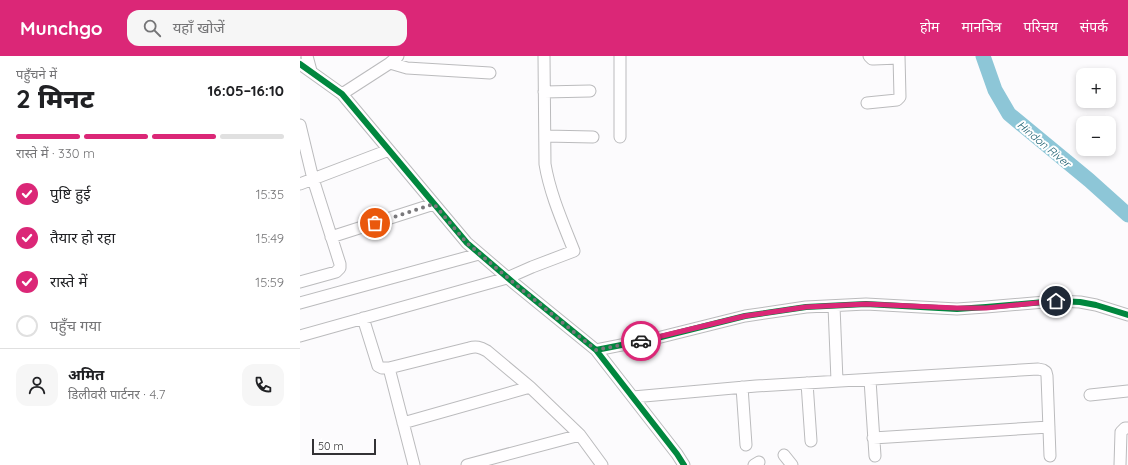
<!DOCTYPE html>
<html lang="hi">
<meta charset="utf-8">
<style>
body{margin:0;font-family:Quicksand,"Noto Sans Devanagari",sans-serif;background:#f6f6f6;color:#202124;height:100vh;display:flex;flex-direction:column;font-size:15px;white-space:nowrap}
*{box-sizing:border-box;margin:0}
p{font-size:13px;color:#757577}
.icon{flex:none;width:22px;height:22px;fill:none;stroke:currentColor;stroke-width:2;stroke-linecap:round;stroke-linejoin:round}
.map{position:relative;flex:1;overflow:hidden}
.drawer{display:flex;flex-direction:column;background:#fff;width:300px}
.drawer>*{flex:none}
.controls{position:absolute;left:776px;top:12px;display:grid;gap:8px}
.controls a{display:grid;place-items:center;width:40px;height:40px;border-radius:8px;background:#fff;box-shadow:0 2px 6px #0003;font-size:20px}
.scale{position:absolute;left:12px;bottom:10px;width:64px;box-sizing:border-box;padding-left:4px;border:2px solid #333235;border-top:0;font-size:11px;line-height:14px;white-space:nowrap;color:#333235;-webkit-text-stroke:3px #fff;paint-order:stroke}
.pin{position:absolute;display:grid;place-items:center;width:34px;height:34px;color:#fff;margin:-17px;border:2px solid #fff;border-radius:50%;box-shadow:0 1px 4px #0007}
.courier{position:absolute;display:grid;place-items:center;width:40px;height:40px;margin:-20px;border:3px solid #db2777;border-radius:50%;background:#fff;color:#222;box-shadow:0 1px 5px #0007}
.summary em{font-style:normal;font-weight:800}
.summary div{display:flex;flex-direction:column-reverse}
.summary{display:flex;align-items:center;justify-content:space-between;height:68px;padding:0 16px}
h1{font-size:26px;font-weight:800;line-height:30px}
.bar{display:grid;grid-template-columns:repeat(4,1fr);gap:6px 4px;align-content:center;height:48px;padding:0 16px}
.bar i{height:5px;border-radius:3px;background:#e0e0e0}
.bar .current{background:#db2777}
.bar p{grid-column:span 4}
.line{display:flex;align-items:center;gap:10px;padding:0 16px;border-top:1px solid #e0e0e0}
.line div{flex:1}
.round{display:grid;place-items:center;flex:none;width:42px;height:42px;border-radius:12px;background:#f6f6f6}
ol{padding:0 16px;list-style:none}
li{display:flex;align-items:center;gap:12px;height:44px}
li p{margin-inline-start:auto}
li .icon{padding:4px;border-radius:50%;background:#db2777;color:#fff;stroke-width:4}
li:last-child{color:#757577}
li i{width:22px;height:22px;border:2px solid #e0e0e0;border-radius:50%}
header{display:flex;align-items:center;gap:24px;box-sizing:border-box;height:56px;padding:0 20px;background:#db2777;color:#fff}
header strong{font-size:19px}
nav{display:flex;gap:22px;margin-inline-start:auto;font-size:14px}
.search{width:280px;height:36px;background:#f6f6f6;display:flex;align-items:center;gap:10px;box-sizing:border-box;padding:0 14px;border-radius:12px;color:#757577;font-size:15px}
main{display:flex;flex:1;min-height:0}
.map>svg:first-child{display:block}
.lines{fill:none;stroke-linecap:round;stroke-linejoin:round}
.river{stroke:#8dc6d7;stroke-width:15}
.minor-casing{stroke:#bbbbbd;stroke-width:13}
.minor{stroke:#fffeff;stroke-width:11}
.cycleway-casing{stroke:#fff;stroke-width:8}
.cycleway{stroke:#00873e;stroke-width:6}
.done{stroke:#79787b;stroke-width:4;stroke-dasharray:0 7.2}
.route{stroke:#db2777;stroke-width:5}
.labels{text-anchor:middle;stroke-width:4;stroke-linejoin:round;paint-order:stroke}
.water-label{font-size:11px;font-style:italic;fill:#175b6c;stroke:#fff}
</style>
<header>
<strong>Munchgo</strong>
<div class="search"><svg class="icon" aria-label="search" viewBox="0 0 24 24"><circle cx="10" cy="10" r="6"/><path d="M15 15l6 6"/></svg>यहाँ खोजें</div>
<nav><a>होम</a><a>मानचित्र</a><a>परिचय</a><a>संपर्क</a></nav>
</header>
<main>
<section class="drawer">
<div class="summary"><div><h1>2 मिनट</h1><p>पहुँचने में</p></div><em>16:05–16:10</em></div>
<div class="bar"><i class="current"></i><i class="current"></i><i class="current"></i><i></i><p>रास्ते में · 330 m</p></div>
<ol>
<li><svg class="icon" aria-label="check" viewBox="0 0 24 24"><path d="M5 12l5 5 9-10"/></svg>पुष्टि हुई<p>15:35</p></li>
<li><svg class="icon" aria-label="check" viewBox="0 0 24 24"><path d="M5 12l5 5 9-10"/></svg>तैयार हो रहा<p>15:49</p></li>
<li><svg class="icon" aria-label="check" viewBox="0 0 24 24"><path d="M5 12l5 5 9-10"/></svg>रास्ते में<p>15:59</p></li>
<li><i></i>पहुँच गया</li>
</ol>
<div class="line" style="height:72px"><a class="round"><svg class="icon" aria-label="person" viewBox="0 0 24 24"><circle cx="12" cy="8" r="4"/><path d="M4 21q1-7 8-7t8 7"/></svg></a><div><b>अमित</b><p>डिलीवरी पार्टनर · 4.7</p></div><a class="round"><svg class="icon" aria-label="phone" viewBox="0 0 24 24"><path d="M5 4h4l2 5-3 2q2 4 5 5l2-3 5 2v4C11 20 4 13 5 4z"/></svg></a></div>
</section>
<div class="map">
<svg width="828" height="409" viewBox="0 0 828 409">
<rect width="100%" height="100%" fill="#fcfbfd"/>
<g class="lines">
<path class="river" d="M 683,0 L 695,34 L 709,58 L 789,124 L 828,159"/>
<defs>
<path id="minor" d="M 7,0 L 11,15
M 569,0 L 572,3 L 574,3 L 599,2
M 90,7 L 107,12 L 190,17
M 0,8 L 42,38 L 167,187 L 215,228 L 296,294 L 377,398 L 384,409
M 244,36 L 290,35
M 42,38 L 90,7 L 98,0
M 567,47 L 597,44 L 600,41 L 599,0
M 0,69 L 13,123 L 40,208 L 40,212 L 36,216 L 0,226
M 245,80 L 293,81
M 320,81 L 320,0
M 0,128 L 89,94
M 31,181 L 134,148
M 0,247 L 179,198
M 534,250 L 537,325
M 63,262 L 78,310 L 82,312 L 89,312 L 114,409
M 0,280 L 207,222 L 232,211 L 274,195 C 263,167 250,138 245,108 L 244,0
M 296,294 L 357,282 L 445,260 L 506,251 L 566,248 L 657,253 L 686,251 L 756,245 L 780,246 L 796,249 L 828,259
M 89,312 L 169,292 C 176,290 180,291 187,295 L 230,331 L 280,379 L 302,409
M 570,324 L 575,400
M 507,327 L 511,385
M 442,331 L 446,389
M 790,339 L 828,335
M 333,341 L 456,330 L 738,313 L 743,314 L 746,316 L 747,320 L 750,400
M 103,367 L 230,331
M 573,382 L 749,371
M 484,399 L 492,409
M 167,409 L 280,379
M 454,409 L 459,406
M 820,409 L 821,376 L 825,372 L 828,372"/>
</defs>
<use href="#minor" class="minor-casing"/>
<use href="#minor" class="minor"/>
<defs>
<path id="cycleway" d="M 0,8 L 42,38 L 167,187 L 215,228 L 296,294 L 377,398 L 384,409
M 296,294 L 357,282 L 445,260 L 506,251 L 566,248 L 657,253 L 686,251 L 756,245 L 780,246 L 796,249 L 828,259"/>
</defs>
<use href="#cycleway" class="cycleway-casing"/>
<use href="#cycleway" class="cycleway"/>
</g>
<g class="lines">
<path class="done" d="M 75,167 L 134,148 L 167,187 L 215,228 L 296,294 L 341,285"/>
<path class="route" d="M 341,285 L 445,260 L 506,251 L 566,248 L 657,252 L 686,252 L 756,245"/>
</g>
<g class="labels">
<g class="water-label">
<text transform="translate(744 88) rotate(40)" y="4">Hindon River</text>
</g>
</g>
</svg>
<div class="controls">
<a>+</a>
<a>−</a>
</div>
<div class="scale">50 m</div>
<div class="pin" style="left:75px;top:167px;background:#ea580c"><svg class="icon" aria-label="bag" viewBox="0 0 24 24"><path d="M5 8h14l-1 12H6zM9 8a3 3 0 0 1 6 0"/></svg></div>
<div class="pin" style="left:756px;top:245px;background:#1f2937"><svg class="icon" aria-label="home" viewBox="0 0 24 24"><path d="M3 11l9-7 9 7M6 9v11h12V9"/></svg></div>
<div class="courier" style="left:341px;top:285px"><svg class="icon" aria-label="car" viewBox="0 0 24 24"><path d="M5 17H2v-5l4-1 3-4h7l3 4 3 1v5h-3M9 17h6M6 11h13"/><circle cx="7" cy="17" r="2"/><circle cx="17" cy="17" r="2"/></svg></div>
</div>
</main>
